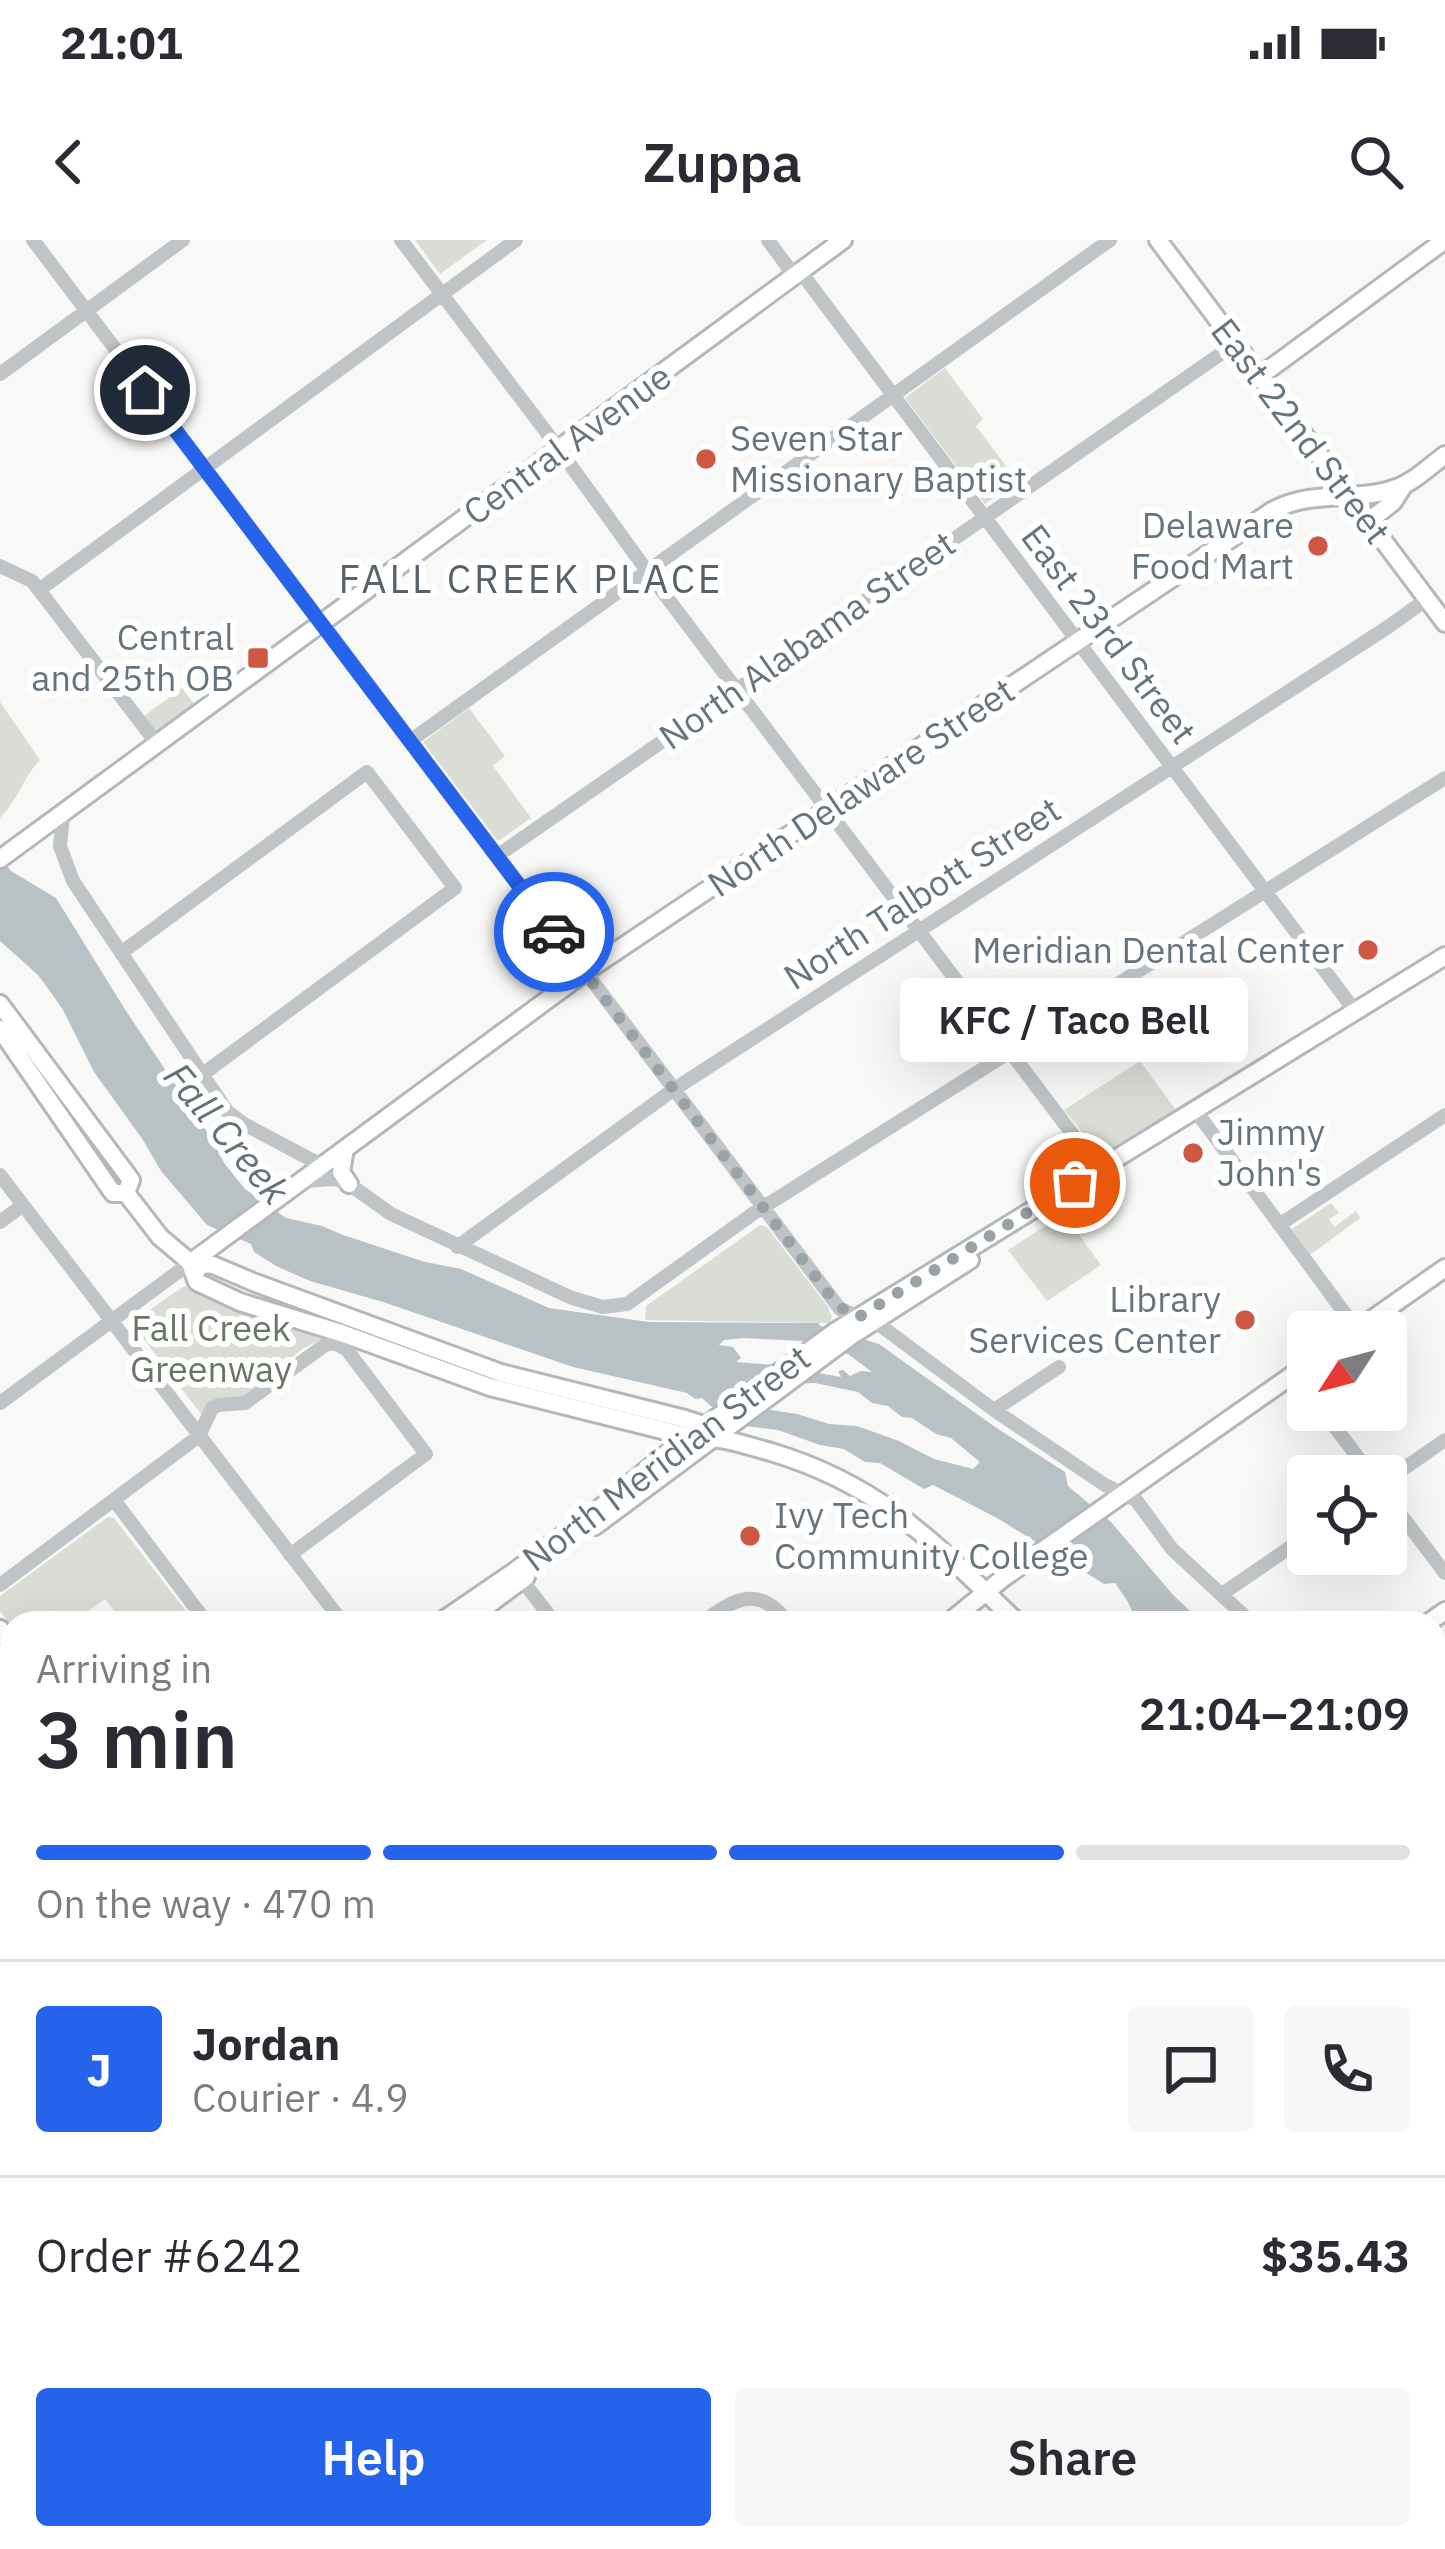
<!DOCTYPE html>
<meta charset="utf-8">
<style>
body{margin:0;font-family:"IBM Plex Sans",sans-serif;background:#f7f7f7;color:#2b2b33;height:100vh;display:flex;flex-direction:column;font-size:45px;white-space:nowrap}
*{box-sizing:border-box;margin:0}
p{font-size:39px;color:#7c7c81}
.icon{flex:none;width:66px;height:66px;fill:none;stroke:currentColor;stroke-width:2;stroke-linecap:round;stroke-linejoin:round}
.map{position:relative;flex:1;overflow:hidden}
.drawer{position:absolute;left:0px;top:1371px;width:1446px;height:939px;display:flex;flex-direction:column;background:#fff;border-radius:36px 36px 0 0;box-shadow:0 12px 48px #0002}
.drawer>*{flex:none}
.needle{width:78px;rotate:234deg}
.controls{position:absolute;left:1287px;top:1071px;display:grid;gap:24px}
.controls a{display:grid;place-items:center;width:120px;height:120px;border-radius:12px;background:#fff;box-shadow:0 12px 48px #0002;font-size:60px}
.pin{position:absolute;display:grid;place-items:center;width:102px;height:102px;color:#fff;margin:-51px;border:6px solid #fff;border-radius:50%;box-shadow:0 3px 12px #0007}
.courier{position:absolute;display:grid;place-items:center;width:120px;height:120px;margin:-60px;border:9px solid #2563eb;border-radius:50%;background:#fff;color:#222;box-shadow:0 3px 15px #0007}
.bubble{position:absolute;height:84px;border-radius:12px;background:#fff;box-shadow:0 12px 48px #0002;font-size:39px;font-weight:600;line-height:84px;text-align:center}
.overview em{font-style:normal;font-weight:600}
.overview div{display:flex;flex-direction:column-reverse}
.overview{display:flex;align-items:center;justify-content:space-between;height:204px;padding:0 36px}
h1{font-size:78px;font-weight:600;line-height:90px}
.bar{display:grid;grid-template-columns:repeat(4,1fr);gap:18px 12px;align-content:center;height:144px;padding:0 36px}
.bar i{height:15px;border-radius:9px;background:#e1e1e2}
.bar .on{background:#2563eb}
.bar p{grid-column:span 4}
.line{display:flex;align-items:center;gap:30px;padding:0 36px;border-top:3px solid #e1e1e2}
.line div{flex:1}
.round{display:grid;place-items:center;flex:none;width:126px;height:126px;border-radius:12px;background:#f7f7f7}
.cta{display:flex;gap:24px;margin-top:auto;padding:24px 36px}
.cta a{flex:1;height:138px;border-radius:12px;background:#2563eb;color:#fff;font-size:48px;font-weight:600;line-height:138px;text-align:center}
.cta a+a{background:#f7f7f7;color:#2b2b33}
.status{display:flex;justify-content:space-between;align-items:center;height:84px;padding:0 60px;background:#fff;direction:ltr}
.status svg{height:33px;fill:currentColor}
header{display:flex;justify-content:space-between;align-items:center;height:156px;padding:0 36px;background:#fff;font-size:54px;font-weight:600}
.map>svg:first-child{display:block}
.green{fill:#d9ddd6}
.water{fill:#b8c2c5;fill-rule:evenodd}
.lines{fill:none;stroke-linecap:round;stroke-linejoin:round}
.major-casing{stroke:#b4b8bb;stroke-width:22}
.highway-casing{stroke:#b4b7ba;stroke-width:27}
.minor{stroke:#c0c4c7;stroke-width:14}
.major{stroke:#fff;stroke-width:16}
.highway{stroke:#fff;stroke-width:21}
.done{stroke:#99a3a7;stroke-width:12;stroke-dasharray:0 21.6}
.route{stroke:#2563eb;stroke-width:15}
.poi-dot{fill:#ce5841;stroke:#fff;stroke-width:4.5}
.labels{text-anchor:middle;stroke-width:12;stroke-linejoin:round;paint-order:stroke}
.street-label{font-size:36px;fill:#66757d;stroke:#fff}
.poi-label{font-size:36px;fill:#66757d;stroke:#fff;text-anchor:end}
.park-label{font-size:36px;fill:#697665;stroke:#fff}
.neighbourhood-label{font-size:39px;letter-spacing:3px;fill:#586369;stroke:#fff}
.water-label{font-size:39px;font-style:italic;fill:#627378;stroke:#fff}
</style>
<div class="status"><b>21:01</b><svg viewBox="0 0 49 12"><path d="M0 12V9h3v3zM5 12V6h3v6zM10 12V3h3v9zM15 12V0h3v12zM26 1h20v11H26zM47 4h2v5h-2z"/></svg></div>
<header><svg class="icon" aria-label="back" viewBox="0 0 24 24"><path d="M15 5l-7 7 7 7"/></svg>Zuppa<svg class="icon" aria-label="search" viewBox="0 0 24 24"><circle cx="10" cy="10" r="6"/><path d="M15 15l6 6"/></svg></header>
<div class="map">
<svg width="1445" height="2309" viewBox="0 0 1445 2309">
<rect width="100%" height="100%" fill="#f8f8f6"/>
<path class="green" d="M 415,0 L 487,0 L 440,34 Z
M 945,128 L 983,179 L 976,186 L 1018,242 L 985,264 L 905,158 Z
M 182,448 L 194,464 L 156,492 L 144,476 Z
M 0,462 L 40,520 C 24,536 18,560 0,578 Z
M 469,468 L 505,516 L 493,526 L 531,578 L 498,601 L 423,502 Z
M 1140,821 L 1176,870 L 1101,915 L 1064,870 Z
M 1331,963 L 1339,973 L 1329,979 L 1334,987 L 1356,971 L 1360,978 L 1310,1015 L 1292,989 Z
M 1064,974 L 1101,1025 L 1047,1061 L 1008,1010 Z
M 760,985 L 767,987 L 828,1067 L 832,1077 L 829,1083 L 645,1080 L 646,1066 Z
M 184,1046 L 229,1065 L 329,1096 L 304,1108 L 240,1158 L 212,1160 L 201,1174 L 133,1085 L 134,1081 Z
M 108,1277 L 114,1278 L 189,1375 L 186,1383 L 124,1383 L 105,1359 L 72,1383 L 12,1383 L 12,1387 L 0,1371 L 0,1356 Z"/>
<path class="water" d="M 0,618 L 11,631 L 56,658 L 126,771 L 217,907 L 224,923 L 245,949 L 286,978 L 322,986 L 343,995 L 425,1022 L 461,1029 L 549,1068 L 649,1082 L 818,1083 L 821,1086 L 879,1104 L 995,1187 L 1065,1232 L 1068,1246 L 1111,1282 L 1174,1356 L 1203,1383 L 1137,1383 L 1128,1362 L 1115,1343 L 1104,1344 L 997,1278 L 933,1245 L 924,1249 L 880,1223 L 865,1222 L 844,1209 L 820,1205 L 778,1190 L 744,1186 L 713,1168 L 702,1158 L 695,1159 L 687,1153 L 573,1127 L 383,1062 L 310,1041 L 276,1026 L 254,1012 L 251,1004 L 207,985 L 161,931 L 143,900 L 94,832 L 63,770 L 52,754 L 38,735 L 0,701 ZM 744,1098 L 803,1101 L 848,1114 L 872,1132 L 861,1131 L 850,1136 L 843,1130 L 838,1131 L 841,1137 L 775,1125 L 736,1122 L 741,1118 L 733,1107 L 719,1105 L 724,1100 ZM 766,1141 L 786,1144 L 815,1143 L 858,1152 L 872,1163 L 888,1166 L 902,1177 L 912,1178 L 936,1194 L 951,1198 L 980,1222 L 973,1229 L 934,1219 L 899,1201 L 857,1186 L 829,1184 L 797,1174 L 771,1170 L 757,1165 L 735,1149 L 736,1144 Z"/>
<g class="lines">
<defs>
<path id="major" d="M 1158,0 L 1445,383
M 1260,136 L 1445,0
M 1369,281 L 1393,262 L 1404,245
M 0,619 L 843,0
M 0,764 L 131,940 L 126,953
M 0,789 L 113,953 L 126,953 L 160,997 L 198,1029
M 345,909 L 341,932 L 349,944
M 190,1023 L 585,732 L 1272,271 C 1314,248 1358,263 1396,248 C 1414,242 1430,226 1445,215
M 190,1023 L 197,1042 L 240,1062 L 341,1093 L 490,1147 L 690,1197 C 721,1196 741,1204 771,1212 C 884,1246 936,1305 1018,1383
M 191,1023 L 213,1025 L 253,1042 L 501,1133 L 685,1179 L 707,1186 L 712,1191
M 1354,1092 L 1445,1028
M 595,1286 L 851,1096 L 970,1020
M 439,1383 L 515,1331 L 600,1268 L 660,1219 L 836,1091 L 1445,716
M 464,1383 L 526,1337
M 948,1383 L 1002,1339 L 1308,1124
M 1428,1383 L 1445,1371
M 0,1389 L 12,1405
M 1434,1633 L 1445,1634
M 0,1708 L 12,1699
M 0,1727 L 12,1718
M 0,1899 L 12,1915
M 0,2080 L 12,2071
M 295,2298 L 303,2309
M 646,2298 L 656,2309
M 182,2309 L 197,2298"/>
<path id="highway" d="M 1434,2092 L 1445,2083
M 1434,2127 L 1445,2118
M 1107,2309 L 1125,2298
M 1156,2309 L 1170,2298
M 1198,2309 L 1212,2298"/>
</defs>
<use href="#major" class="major-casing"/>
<use href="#highway" class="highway-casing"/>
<path class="minor" d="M 33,0 L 840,1069 L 881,1086 L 994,1170 L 1105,1245 L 1136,1260 L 1172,1309 L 1252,1383
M 401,0 L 553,201 L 647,331 L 1098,928
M 768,0 L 790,30 L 806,39 L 1355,771
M 0,134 L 183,0
M 0,326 L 32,341 L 158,505
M 39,350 L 516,0
M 410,501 L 1110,0
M 63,576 L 60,606 L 73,641 L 227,871 L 244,884 L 323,926
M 497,616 L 1235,104
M 121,713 L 367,532 L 455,648 L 203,834
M 1201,878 L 1357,1090
M 0,935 L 343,1383
M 304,941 L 335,939 L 349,944 L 391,974 L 572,1058 L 603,1067 L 627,1064 L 754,973 L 1445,538
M 0,982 L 23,965
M 1279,985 L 1445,875
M 457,1007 L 673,850 L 1388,387 L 1427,359
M 1295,1134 L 1308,1151
M 0,1163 L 190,1023
M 994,1170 L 1059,1127
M 1322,1170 L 1372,1236
M 1386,1241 L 1445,1200
M 1386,1255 L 1445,1333
M 114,1260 L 204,1379 L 198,1383
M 522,1340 L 555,1383
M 0,1345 L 199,1196 L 212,1168 L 219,1165 L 245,1163 L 325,1105 L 335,1103 L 347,1110 L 426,1214 L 290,1315
M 1222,1354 L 1308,1295
M 701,1383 C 734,1359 759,1343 788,1383
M 1434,1851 L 1445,1843
M 1434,1877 L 1445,1891
M 1434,2035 L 1445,2027
M 1434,2219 L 1445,2211
M 0,2264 L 12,2255
M 1434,2267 L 1445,2282
M 1013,2298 L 1021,2309
M 348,2309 L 364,2298
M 518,2309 L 532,2298
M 815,2309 L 830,2298
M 1063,2309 L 1078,2298
M 1311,2309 L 1326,2298"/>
<use href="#major" class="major"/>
<use href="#highway" class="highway"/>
</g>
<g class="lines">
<path class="done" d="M 554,692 L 837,1065 L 857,1078 L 1075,943"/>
<path class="route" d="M 145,150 L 554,692"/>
</g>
<g class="poi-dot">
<circle cx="706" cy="219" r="12"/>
<circle cx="1318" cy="306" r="12"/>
<rect x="246" y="406" width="24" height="24" rx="6"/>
<circle cx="1368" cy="710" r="12"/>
<circle cx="1193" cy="913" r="12"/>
<circle cx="1245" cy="1080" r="12"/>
<circle cx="750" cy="1296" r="12"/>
</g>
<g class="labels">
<g class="street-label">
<text transform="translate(1301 191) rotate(53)" y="13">East 22nd Street</text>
<text transform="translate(567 204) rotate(-36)" y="13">Central Avenue</text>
<text transform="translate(1109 394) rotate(53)" y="13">East 23rd Street</text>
<text transform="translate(807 400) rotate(-35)" y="13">North Alabama Street</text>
<text transform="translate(861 547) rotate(-34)" y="13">North Delaware Street</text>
<text transform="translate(922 653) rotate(-33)" y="13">North Talbott Street</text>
<text transform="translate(666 1218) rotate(-37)" y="13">North Meridian Street</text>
</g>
<g class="poi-label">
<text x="730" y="211" text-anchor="start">Seven Star<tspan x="730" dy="41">Missionary Baptist</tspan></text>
<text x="1294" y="298">Delaware<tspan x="1294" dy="41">Food Mart</tspan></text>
<text x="234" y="410">Central<tspan x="234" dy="41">and 25th OB</tspan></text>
<text x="1344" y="723">Meridian Dental Center</text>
<text x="1217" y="905" text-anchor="start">Jimmy<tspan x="1217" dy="41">John's</tspan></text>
<text x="1221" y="1072">Library<tspan x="1221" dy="41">Services Center</tspan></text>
<text x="774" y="1288" text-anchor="start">Ivy Tech<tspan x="774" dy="41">Community College</tspan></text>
</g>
<g class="park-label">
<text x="211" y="1101">Fall Creek<tspan x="211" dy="41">Greenway</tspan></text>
</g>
<g class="neighbourhood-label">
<text x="531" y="353">FALL CREEK PLACE</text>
</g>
<g class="water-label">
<text transform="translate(227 893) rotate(50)" y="14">Fall Creek</text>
</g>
</g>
</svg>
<div class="controls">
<a><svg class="needle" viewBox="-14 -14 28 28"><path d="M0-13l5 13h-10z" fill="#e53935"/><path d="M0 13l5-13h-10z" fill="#7c7c81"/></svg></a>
<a><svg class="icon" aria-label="locate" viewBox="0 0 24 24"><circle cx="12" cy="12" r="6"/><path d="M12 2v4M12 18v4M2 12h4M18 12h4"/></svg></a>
</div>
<div class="pin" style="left:1075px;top:943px;background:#ea580c"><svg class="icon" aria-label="bag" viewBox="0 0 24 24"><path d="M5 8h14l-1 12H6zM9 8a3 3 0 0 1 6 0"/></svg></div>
<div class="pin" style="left:145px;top:150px;background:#1f2937"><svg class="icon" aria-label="home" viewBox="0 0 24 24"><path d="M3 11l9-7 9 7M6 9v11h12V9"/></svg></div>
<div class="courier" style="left:554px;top:692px"><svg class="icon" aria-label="car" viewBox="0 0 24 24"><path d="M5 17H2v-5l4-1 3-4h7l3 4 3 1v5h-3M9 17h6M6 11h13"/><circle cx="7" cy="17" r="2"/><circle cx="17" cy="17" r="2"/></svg></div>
<div class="bubble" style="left:900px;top:738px;width:348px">KFC / Taco Bell</div>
<section class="drawer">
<div class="overview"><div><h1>3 min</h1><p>Arriving in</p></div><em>21:04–21:09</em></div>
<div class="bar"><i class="on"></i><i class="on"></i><i class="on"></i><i></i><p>On the way · 470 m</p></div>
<div class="line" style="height:216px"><b class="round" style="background:#2563eb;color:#fff">J</b><div><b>Jordan</b><p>Courier · 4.9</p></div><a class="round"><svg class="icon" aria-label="chat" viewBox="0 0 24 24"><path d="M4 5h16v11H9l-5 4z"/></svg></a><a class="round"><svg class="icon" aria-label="phone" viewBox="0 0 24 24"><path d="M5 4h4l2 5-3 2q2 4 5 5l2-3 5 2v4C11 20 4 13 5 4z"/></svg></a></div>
<div class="line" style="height:156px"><div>Order #6242</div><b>$35.43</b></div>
<div class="cta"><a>Help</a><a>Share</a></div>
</section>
</div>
